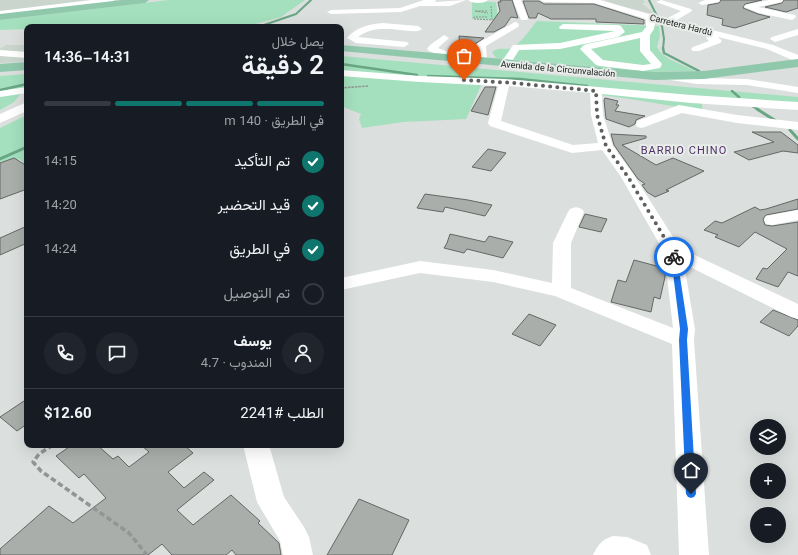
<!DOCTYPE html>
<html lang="ar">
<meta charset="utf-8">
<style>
body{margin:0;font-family:Georgia,Vazirmatn,serif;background:#20242c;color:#f1f3f6;direction:rtl;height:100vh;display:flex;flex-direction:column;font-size:15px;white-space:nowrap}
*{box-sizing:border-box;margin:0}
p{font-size:13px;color:#9ea1a6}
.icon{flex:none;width:22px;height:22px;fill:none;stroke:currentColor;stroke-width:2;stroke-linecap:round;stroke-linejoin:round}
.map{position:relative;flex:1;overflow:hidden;direction:ltr}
.details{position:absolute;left:24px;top:24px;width:320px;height:424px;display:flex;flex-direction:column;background:#171b24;border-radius:8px;box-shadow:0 4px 16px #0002;direction:rtl}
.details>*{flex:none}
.fabs{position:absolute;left:750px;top:419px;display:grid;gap:8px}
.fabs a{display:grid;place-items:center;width:36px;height:36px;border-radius:50%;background:#171b24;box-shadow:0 4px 16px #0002;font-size:20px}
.pin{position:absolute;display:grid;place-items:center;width:34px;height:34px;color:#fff;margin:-41px -17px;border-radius:50% 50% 50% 0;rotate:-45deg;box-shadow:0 0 4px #0007}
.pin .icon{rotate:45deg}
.courier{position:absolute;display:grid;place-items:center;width:40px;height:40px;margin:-20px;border:3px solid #1a73e8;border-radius:50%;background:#fff;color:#222;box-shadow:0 1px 5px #0007}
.summary em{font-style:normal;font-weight:600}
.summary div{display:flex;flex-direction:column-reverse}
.summary{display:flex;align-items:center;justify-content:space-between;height:68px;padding:0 20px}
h1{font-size:26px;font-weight:600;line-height:30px}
.bar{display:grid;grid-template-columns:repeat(4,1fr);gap:6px 4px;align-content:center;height:48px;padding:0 20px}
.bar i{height:5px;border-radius:3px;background:#363941}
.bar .on{background:#0f766e}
.bar p{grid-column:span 4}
.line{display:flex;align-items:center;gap:10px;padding:0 20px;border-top:1px solid #363941}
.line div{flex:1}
.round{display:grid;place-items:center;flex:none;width:42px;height:42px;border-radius:21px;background:#20242c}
ol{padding:0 20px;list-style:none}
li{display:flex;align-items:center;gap:12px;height:44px}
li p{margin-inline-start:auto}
li .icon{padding:4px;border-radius:50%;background:#0f766e;color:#fff;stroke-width:4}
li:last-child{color:#9ea1a6}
li i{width:22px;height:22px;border:2px solid #363941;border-radius:50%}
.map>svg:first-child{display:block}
.built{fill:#cad5ce}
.green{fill:#a4e0bd}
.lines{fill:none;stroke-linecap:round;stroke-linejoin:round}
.stream-far2{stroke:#69a784;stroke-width:2}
.stream-far1{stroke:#69a784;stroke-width:2.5}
.stream{stroke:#69a784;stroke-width:3}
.building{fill:#aaaeab;stroke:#646865}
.path-far2{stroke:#919593;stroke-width:1;stroke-dasharray:2 1;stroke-linecap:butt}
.path-far1{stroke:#919593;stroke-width:1.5;stroke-dasharray:2.5 1;stroke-linecap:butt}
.path{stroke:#919593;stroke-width:3.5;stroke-dasharray:5.5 3;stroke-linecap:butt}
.minor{fill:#fff;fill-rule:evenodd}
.major{fill:#90c8ac;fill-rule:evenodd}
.route{fill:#1a73e8}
.done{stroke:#5d605e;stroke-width:4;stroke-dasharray:0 7.2}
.labels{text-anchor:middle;stroke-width:4;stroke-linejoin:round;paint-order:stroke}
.far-street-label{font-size:9px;fill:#191b1a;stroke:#e8edea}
.far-quarter-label{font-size:11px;letter-spacing:1px;fill:#503069;stroke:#e8edea}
</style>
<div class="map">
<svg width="798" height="555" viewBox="0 0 798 555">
<rect width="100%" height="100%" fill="#dbdfdd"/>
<path class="built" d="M 0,0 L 116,0 L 0,13 Z
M 604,0 L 643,0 L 645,2 L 642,4 L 653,12 L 653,14 L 621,6 Z
M 6,45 L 27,45 L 27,61 L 0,63 L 0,49 Z"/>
<path class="green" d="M 169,0 L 305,0 L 281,17 L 245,27 L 27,27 L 27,29 L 0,30 L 0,20 Z
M 472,1 L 496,2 L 498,20 L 472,19 Z
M 537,21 L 659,26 L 660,36 L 657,47 L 661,53 L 669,59 L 695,71 L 649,72 L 496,58 L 492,52 C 501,46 503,51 511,48 C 521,44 529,30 537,21 Z
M 341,56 L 798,97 L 798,108 L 701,99 L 703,111 L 630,99 L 484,79 L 466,119 L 403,122 L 362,128 L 359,119 L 361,114 L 341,106 Z
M 27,74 L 27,87 L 25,88 L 14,102 L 0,110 L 0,76 Z
M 27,115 L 27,169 L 20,159 L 0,162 L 0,128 Z"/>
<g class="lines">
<path class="stream-far2" d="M 649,0 L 662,26 L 664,39 L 663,49
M 258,27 L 296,14 L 311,0"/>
<path class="stream-far1" d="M 663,48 L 664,53 L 699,71
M 341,64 L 417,75
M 428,76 L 520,79 L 587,86
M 0,90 L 27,84
M 732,91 L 739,97
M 749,104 L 759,110"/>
<path class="stream" d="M 757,109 L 776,121
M 790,130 L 798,139
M 0,159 L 27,147"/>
</g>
<path class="building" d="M 500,0 L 512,0 L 518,18 L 511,17 L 505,26 L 494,32 L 485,32 L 500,11 L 498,2 L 501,2 Z
M 721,0 L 762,0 L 745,4 L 743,8 L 758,14 L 770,17 L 735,28 L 722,25 L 723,19 L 707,15 L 708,5 L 719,3 Z
M 784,0 L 798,0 L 798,8 L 786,12 L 765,7 L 782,3 Z
M 523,1 L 539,1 L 544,4 L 594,4 L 644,20 L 644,24 L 596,22 L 596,19 L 551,19 L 538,13 L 536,18 L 529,18 Z
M 459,36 L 484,38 L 475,44 L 475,53 L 460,53 Z
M 485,87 L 496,87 L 488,115 L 471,111 Z
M 605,98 L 618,101 L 616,105 L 619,105 L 615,111 L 645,116 L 636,120 L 635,124 L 629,127 L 606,119 L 604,100 Z
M 752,132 L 781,132 L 798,145 L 798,153 L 783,151 L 749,160 L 734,152 L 774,142 Z
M 611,134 L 646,136 L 646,138 L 622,145 L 656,165 L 673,158 L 704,171 L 666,190 L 669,191 L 655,197 L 647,192 L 642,185 L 645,184 L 638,179 L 614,145 Z
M 488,149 L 506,153 L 491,171 L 472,167 Z
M 14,158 L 27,166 L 27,189 L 0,199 L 0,163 Z
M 425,194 L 468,200 L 492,205 L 485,216 L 445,207 L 443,212 L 417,208 Z
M 798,199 L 798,209 L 766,215 L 763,219 L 765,225 L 772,226 L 798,222 L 798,276 L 788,272 L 778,287 L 756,279 L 763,268 L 767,269 L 787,249 L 755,232 L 739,247 L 715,237 L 718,235 L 704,230 L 715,221 L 722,223 L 755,207 L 760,210 L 766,209 Z
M 585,214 L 607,219 L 601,232 L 579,227 Z
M 27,226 L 27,243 L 0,255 L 0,238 Z
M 450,234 L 485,242 L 489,236 L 513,242 L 503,258 L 467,249 L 464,253 L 444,248 L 447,243 Z
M 634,260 L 664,268 L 665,277 L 660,299 L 654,297 L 651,312 L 611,302 L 618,280 L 626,282 Z
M 773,310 L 798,320 L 798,326 L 789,336 L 760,322 Z
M 529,314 L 556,325 L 540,346 L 512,334 Z
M 27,399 L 27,424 L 17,431 L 0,417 Z
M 72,445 L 97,445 L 113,459 L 118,456 L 129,467 L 149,452 L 141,445 L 184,445 L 193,453 L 168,472 L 184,488 L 204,472 L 214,480 L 177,510 L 193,525 L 231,495 L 260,521 L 258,523 L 279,543 L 281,555 L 236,555 L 232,550 L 226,555 L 172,555 L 162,544 L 148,555 L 0,555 L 0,549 L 49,506 L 73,523 L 106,498 L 84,474 L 79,478 L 56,456 Z
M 359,499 L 409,520 L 392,555 L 327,555 Z"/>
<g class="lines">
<path class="path-far2" d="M 487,11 L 475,11 L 488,13
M 487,17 L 474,17 L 474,19 L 492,20 L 491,6"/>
<path class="path-far1" d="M 341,88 L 368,86"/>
<path class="path" d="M 53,445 L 39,454 L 33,462 L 41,471 L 129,533 L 147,555"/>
<path class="minor" d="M 91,0 L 115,0 L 111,2 L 0,15 L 0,11 Z
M 424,0 L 436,0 L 435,2 L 466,0 L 450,6 L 420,6 L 401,12 L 331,14 L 327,12 L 331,10 L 400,8 Z
M 468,0 L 488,0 C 484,4 472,4 468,0 Z
M 513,0 L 521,0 L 528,18 L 527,20 L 521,20 Z
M 540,0 L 600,0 L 666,19 L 681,11 L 656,2 L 661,0 L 691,9 L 692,11 L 675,21 L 773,45 L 798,55 L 798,61 L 792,60 L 767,49 L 718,37 L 722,41 L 720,43 L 699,51 L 693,51 L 691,49 L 693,47 L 709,41 L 706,38 L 709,35 L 655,21 L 654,29 L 650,35 L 650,50 L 662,64 L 660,68 L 643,71 L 600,66 L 596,65 L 580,49 L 584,45 L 587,44 L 642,32 L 646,27 L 646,19 L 594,3 L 544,2 ZM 640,38 L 640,51 L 651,64 L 643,65 L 603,60 L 591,49 Z
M 705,0 L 720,0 L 719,2 L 702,5 L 698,3 Z
M 769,0 L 783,0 L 782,2 L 758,7 L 795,15 L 796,17 L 792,20 L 759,13 L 744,7 L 745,5 Z
M 515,22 L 518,23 L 519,25 L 518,27 L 486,46 L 487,61 L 482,64 L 478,63 L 477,61 L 476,45 L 478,43 Z
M 383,23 L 418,26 L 422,29 C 414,37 380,20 358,37 L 407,42 L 409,44 L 404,47 L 356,43 L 347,38 C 356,27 370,24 383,23 Z
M 563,24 L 618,25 L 621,26 L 625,32 L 618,37 L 560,49 L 519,50 L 509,66 L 505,67 L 500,64 L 513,45 L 560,43 L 615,31 L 560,29 L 559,27 Z
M 798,29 L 798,35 L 775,42 L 770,39 L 772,37 Z
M 444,35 L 449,38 L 438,48 L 460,57 L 461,59 L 460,61 L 452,61 L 429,51 L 427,49 L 430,45 Z
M 0,50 L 27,52 L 27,58 L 0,56 Z
M 341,70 L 420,76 L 505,79 L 691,95 L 798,102 L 798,110 L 691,103 L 602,94 L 603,115 L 613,146 L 635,177 L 680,248 L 798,304 L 798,319 L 791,317 L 684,264 L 695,329 L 694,340 L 709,555 L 679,555 L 672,344 L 555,296 L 493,282 L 420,273 L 341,290 L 341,278 L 420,261 L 493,270 L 552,283 L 553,243 L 568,212 L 570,209 L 576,207 L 582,209 L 584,212 L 571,243 L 571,288 L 673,328 L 664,252 L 621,177 L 602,150 L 572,153 L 490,126 L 488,123 L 498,86 L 420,82 L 341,76 ZM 509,86 L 590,93 L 591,115 L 598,143 L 573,145 L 501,121 Z
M 668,74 L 697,78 L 747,79 L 798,87 L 798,93 L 747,85 L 697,84 L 664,79 L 663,77 L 664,75 Z
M 27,87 L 27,93 L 0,97 L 0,91 Z
M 27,102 L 27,111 L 0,123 L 0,114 Z
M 679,105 L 737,115 L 798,122 L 798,130 L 737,123 L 682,113 L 642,128 L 637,127 L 636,124 L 637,121 Z
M 798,210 L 798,220 L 772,225 L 766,224 L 764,220 L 766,216 Z
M 243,445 L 269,445 L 284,497 L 304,527 L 309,537 L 313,555 L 283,555 L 280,541 L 257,502 Z
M 613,536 L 627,537 L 647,545 L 651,555 L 593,555 C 598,544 602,540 613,536 Z"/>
<path class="major" d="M 122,0 L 149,0 L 145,3 L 0,20 L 0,14 Z
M 341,45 L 654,72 L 704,71 L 798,59 L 798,67 L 704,79 L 654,80 L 341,51 Z
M 27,62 L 27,70 L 0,72 L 0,64 Z"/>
</g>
<path class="route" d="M 674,255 L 677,257 L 688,329 L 687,340 L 696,494 L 694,497 L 691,498 L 688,497 L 686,494 L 679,340 L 680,329 L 671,257 Z"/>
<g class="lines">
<path class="done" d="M 464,80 L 514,83 L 596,91 L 597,115 L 606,146 L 628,177 L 673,252 L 674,257"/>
</g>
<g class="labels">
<g class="far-street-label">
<text transform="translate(681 25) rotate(14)" y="3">Carretera Hardú</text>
<text transform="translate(558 69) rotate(5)" y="3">Avenida de la Circunvalación</text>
</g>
<g class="far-quarter-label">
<text x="684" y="154">BARRIO CHINO</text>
</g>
</g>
</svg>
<div class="fabs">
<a><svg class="icon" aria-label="layers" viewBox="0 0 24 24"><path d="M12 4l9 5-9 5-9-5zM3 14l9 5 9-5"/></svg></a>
<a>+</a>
<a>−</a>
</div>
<div class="pin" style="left:464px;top:80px;background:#ea580c"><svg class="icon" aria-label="bag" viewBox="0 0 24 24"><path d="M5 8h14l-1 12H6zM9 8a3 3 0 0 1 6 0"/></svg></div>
<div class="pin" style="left:691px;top:494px;background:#1f2937"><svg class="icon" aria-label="home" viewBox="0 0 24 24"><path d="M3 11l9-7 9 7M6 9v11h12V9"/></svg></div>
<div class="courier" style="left:674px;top:257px"><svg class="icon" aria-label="bike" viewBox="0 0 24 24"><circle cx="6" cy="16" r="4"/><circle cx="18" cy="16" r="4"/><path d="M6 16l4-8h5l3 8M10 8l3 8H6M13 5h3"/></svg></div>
<section class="details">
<div class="summary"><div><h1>2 دقيقة</h1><p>يصل خلال</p></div><em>14:31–14:36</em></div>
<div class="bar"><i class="on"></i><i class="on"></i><i class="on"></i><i></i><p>في الطريق · 140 m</p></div>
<ol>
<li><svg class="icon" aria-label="check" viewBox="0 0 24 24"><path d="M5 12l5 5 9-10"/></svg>تم التأكيد<p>14:15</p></li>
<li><svg class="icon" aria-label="check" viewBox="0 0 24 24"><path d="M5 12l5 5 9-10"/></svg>قيد التحضير<p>14:20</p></li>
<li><svg class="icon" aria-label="check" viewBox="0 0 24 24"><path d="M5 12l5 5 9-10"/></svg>في الطريق<p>14:24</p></li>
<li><i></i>تم التوصيل</li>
</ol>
<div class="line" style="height:72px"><a class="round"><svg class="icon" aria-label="person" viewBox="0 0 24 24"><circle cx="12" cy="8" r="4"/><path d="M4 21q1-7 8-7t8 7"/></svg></a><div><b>يوسف</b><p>المندوب · 4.7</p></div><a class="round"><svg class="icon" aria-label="chat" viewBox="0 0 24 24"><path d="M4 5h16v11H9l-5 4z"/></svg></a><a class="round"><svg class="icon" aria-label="phone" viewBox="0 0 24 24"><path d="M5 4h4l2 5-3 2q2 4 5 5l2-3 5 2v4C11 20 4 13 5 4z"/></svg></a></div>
<div class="line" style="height:52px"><div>الطلب #2241</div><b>$12.60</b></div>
</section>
</div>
